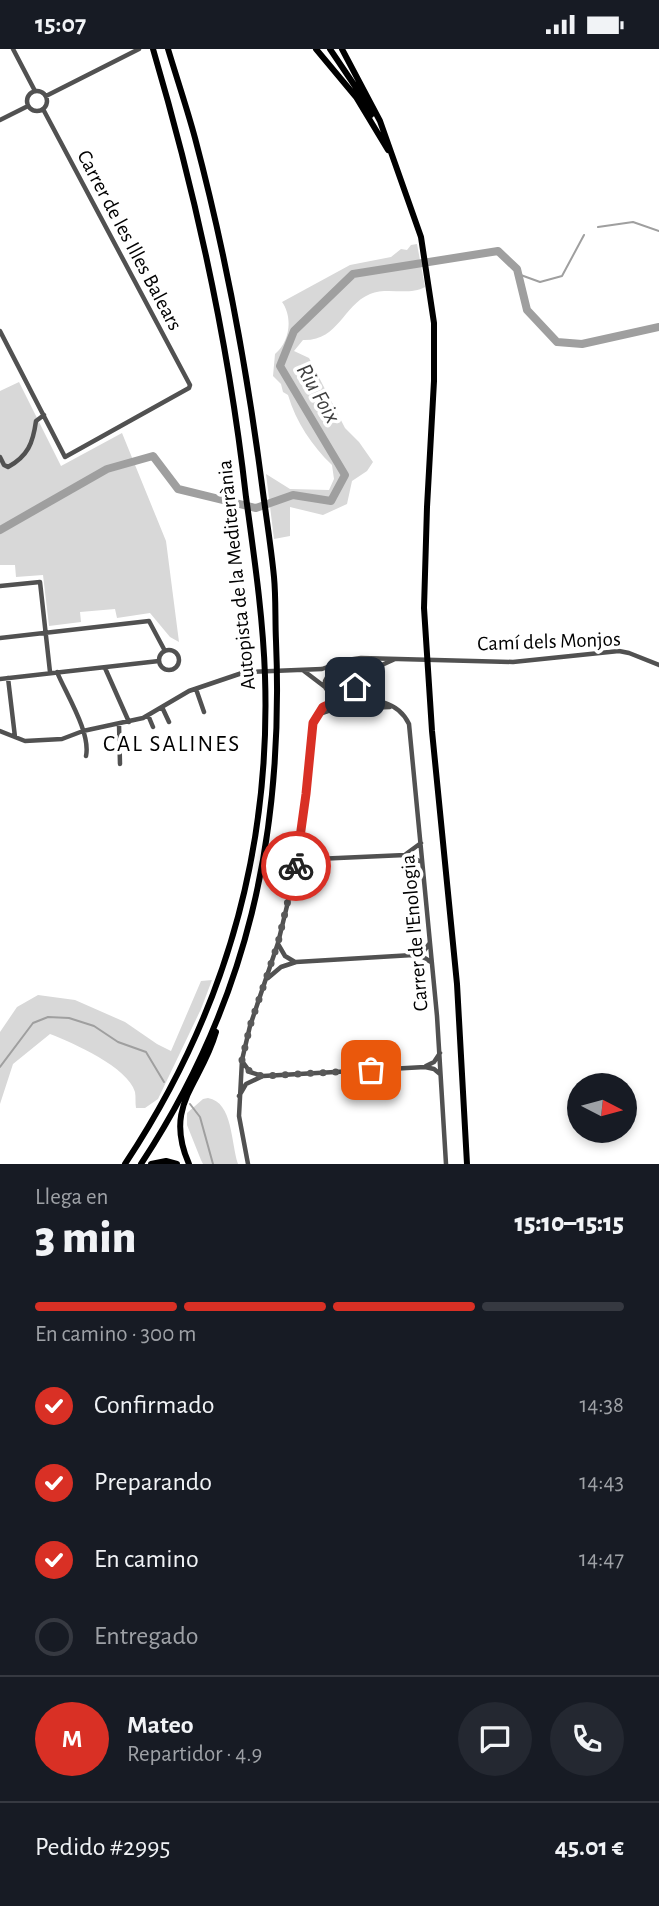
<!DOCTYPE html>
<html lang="es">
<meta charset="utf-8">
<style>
body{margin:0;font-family:"Alegreya Sans",sans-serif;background:#242831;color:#f1f3f6;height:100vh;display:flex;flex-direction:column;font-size:26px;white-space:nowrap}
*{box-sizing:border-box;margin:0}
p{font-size:23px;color:#9ea1a6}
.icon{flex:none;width:38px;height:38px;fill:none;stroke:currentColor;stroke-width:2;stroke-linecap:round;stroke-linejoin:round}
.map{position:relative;height:1115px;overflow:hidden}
.sheet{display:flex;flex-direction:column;background:#171b24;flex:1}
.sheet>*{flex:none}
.needle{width:46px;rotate:96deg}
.fabs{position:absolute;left:567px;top:1024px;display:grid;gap:14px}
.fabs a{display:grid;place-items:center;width:70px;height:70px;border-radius:50%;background:#171b24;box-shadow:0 4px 10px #0003;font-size:35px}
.pin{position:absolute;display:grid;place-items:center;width:60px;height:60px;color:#fff;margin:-30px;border-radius:14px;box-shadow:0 4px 10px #0006}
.courier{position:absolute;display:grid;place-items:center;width:70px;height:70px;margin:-35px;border:5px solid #d93025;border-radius:50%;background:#fff;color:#222;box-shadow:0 2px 9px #0007}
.overview em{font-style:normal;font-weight:800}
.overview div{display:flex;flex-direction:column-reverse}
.overview{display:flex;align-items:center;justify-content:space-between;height:119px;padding:0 35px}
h1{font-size:46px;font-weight:800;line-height:52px}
.bar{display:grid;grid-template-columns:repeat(4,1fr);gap:10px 7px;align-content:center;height:84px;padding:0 35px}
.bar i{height:9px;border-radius:5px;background:#363941}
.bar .current{background:#d93025}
.bar p{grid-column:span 4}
.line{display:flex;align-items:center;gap:18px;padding:0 35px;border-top:2px solid #363941}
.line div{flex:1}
.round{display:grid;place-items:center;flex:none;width:74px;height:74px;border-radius:37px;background:#242831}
ol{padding:0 35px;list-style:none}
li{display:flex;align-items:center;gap:21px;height:77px}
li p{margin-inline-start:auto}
li .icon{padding:7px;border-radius:50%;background:#d93025;color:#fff;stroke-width:4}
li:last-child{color:#9ea1a6}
li i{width:38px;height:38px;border:4px solid #363941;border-radius:50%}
.status{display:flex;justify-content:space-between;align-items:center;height:49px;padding:0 35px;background:#171b24;direction:ltr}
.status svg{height:19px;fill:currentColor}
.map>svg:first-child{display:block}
.green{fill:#d8d8d8}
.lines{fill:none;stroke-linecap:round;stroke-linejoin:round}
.stream{stroke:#9f9f9f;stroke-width:2}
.river{stroke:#9f9f9f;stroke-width:8}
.minor{stroke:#515151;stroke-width:4.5}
.highway{stroke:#000;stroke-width:6}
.done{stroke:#595959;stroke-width:7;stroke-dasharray:0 12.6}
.route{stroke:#d93025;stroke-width:9}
.labels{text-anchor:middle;stroke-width:7;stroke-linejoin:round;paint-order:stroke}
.street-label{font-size:21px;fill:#000;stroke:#fff}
.water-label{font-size:23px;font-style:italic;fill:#404040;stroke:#fff}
.neighbourhood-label{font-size:23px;letter-spacing:2px;fill:#000;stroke:#fff}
</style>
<div class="status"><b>15:07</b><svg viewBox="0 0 49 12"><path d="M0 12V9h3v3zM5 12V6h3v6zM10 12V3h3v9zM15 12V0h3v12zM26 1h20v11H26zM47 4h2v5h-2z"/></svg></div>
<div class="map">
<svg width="659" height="1115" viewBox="0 0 659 1115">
<rect width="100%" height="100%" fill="#fff"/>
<path class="green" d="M 417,195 L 425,238 C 409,247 387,238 370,245 C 342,257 339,292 303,291 L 294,302 L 309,309 L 345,379 L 359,393 L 373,413 L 367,422 L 352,432 L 347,455 L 323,466 L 290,458 L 290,487 L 274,490 L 266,425 L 290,440 L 329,441 L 334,430 L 332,416 C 312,397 296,373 288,346 L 283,343 L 281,335 L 273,327 L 275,305 C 290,293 293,268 282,253 L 350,216 L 391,208 L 401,200 L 407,201 L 411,196 Z
M 19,333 L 61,417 L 122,384 L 166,492 L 179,593 L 170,588 L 150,564 L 117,569 L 115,560 L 80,563 L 81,573 L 49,577 L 43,526 L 16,528 L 15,516 L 0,516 L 0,342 Z
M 212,931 L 201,960 L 158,1050 L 145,1059 L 136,1059 C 135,1054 136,1048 135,1043 C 128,1018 73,994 50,985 L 13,1015 L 0,1055 L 0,983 L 17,958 L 38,946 L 75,951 L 125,973 L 157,995 L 171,1002 L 201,932 Z
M 208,1049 C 233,1053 231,1095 238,1115 L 203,1115 L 201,1111 L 187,1076 L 187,1064 L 203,1050 Z"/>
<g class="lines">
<path class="stream" d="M 598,178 L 633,173 L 659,182
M 518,225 L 540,233 L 562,227 L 584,186
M 0,1018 L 33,974 L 48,968 L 69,969 L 94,977 L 118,993 L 146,1003 L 164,1033
M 190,1055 L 200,1068 L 213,1115"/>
<path class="river" d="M 0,481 L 107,420 L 153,407 L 178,440 L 256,459 L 293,446 L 331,452 L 345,426 L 280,317 L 294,282 L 353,225 L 498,202 L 517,220 L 527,261 L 557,293 L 582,295 L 659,278"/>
<path class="minor" d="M 13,0 L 35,42
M27 52a10 10 0 1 1 20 0a10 10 0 1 1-20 0Z
M 46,47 L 139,0
M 0,71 L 28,57
M 0,282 L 65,408 L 189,339 L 190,336 L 43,60
M 0,408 L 4,416 L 8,418 C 28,407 33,394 36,372 L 44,366
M 0,537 L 40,533 L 50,623
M 0,589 L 149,572 L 165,602
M159 611a10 10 0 1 1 20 0a10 10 0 1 1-20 0Z
M 335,616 L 349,623 L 355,637
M 105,619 L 129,673
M 304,622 L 325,638 L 331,647 L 338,650 L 349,646 L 363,628 L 373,620 L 395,610
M 57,623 C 66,645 91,684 86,707
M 8,629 L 15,688
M 0,630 L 159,612
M 325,638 L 325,632 L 333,617
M 196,640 L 204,663
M 343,649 C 368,650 397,649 409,675 L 437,967 L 446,1115
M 162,658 L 169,673
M 319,665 L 334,660 L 390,658
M 148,666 L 153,678
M 119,675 L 120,715
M 0,682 L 25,692 L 62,690 L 83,682 L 143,669 L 189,642 L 245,623 L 322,620 L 347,611 L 361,609 L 513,613 L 619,602 L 629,604 L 659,616
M 300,796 L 307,805 L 316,810
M 406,805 L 421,794
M 295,827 L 303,818 L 316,810 L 405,806 L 422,813
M 278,895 L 285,907 L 295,913
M 414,906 L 424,902 L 429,895
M 268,929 L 281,918 L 296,913 L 413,906 L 423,908 L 431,913
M 242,1012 L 250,1023 L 262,1027
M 426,1017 L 434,1013 L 440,1004
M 239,1047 L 246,1035 L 263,1027 L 425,1018 L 434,1020 L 440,1025
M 248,1115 L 239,1067 L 242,1011 L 250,977 L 278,894 L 294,828 L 306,745 L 313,674 L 323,658 L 338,650"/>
<path class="highway" d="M 316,0 L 356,48 L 388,101
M 330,0 L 361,46 L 371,66
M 342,0 L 380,72 L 421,188 L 434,274 L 434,332 L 427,458 L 424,559 L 432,682 L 457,935 L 467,1115
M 125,1115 C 223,967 271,805 265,627 C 263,567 254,507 246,448 C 229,297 196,146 153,0
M 141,1115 C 248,952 284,785 276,592 C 275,571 276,549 274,528 C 271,497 266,467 262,436 C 247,320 225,202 195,89 C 187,59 177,30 168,0
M 151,1115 L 166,1112 L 177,1115
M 189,1115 C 163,1056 201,1036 216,983"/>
</g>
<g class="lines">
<path class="done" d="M 296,817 L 278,894 L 250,977 L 242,1011 L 250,1023 L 262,1027 L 371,1021"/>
<path class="route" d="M 296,817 L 306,745 L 313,674 L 323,658 L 349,646 L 355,638"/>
</g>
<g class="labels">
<g class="street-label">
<text transform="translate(130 191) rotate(62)" y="7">Carrer de les Illes Balears</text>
<text transform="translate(236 526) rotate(-96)" y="7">Autopista de la Mediterrània</text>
<text transform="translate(549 592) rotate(-2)" y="7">Camí dels Monjos</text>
<text transform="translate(414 884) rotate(-95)" y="7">Carrer de l'Enologia</text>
</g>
<g class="water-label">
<text transform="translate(319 344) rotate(60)" y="8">Riu Foix</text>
</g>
<g class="neighbourhood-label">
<text x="172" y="702">CAL SALINES</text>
</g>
</g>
</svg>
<div class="fabs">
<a><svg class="needle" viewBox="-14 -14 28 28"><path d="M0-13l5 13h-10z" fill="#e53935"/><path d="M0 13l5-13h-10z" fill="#9ea1a6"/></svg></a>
</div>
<div class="pin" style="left:371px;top:1021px;background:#ea580c"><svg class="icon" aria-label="bag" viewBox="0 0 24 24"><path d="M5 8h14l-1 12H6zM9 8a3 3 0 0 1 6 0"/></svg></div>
<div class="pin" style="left:355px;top:638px;background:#1f2937"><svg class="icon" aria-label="home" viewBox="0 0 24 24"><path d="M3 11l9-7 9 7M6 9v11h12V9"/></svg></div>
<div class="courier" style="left:296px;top:817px"><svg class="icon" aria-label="bike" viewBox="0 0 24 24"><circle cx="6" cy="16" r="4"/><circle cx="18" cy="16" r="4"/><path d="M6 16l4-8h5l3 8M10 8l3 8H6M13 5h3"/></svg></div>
</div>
<section class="sheet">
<div class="overview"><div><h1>3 min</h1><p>Llega en</p></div><em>15:10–15:15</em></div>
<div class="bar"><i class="current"></i><i class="current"></i><i class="current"></i><i></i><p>En camino · 300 m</p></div>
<ol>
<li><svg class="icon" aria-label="check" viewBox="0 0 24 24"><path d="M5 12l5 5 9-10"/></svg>Confirmado<p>14:38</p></li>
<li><svg class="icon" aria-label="check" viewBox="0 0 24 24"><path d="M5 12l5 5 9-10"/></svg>Preparando<p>14:43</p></li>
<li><svg class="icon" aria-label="check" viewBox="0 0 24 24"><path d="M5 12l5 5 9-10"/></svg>En camino<p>14:47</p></li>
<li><i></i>Entregado</li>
</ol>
<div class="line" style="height:126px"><b class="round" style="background:#d93025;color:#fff">M</b><div><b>Mateo</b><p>Repartidor · 4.9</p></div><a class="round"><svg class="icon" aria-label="chat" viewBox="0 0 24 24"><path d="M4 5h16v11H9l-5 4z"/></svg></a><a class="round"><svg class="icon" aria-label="phone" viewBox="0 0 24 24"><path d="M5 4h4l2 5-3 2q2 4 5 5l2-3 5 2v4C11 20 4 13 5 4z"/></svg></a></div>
<div class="line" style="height:91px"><div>Pedido #2995</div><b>45.01 €</b></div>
</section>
